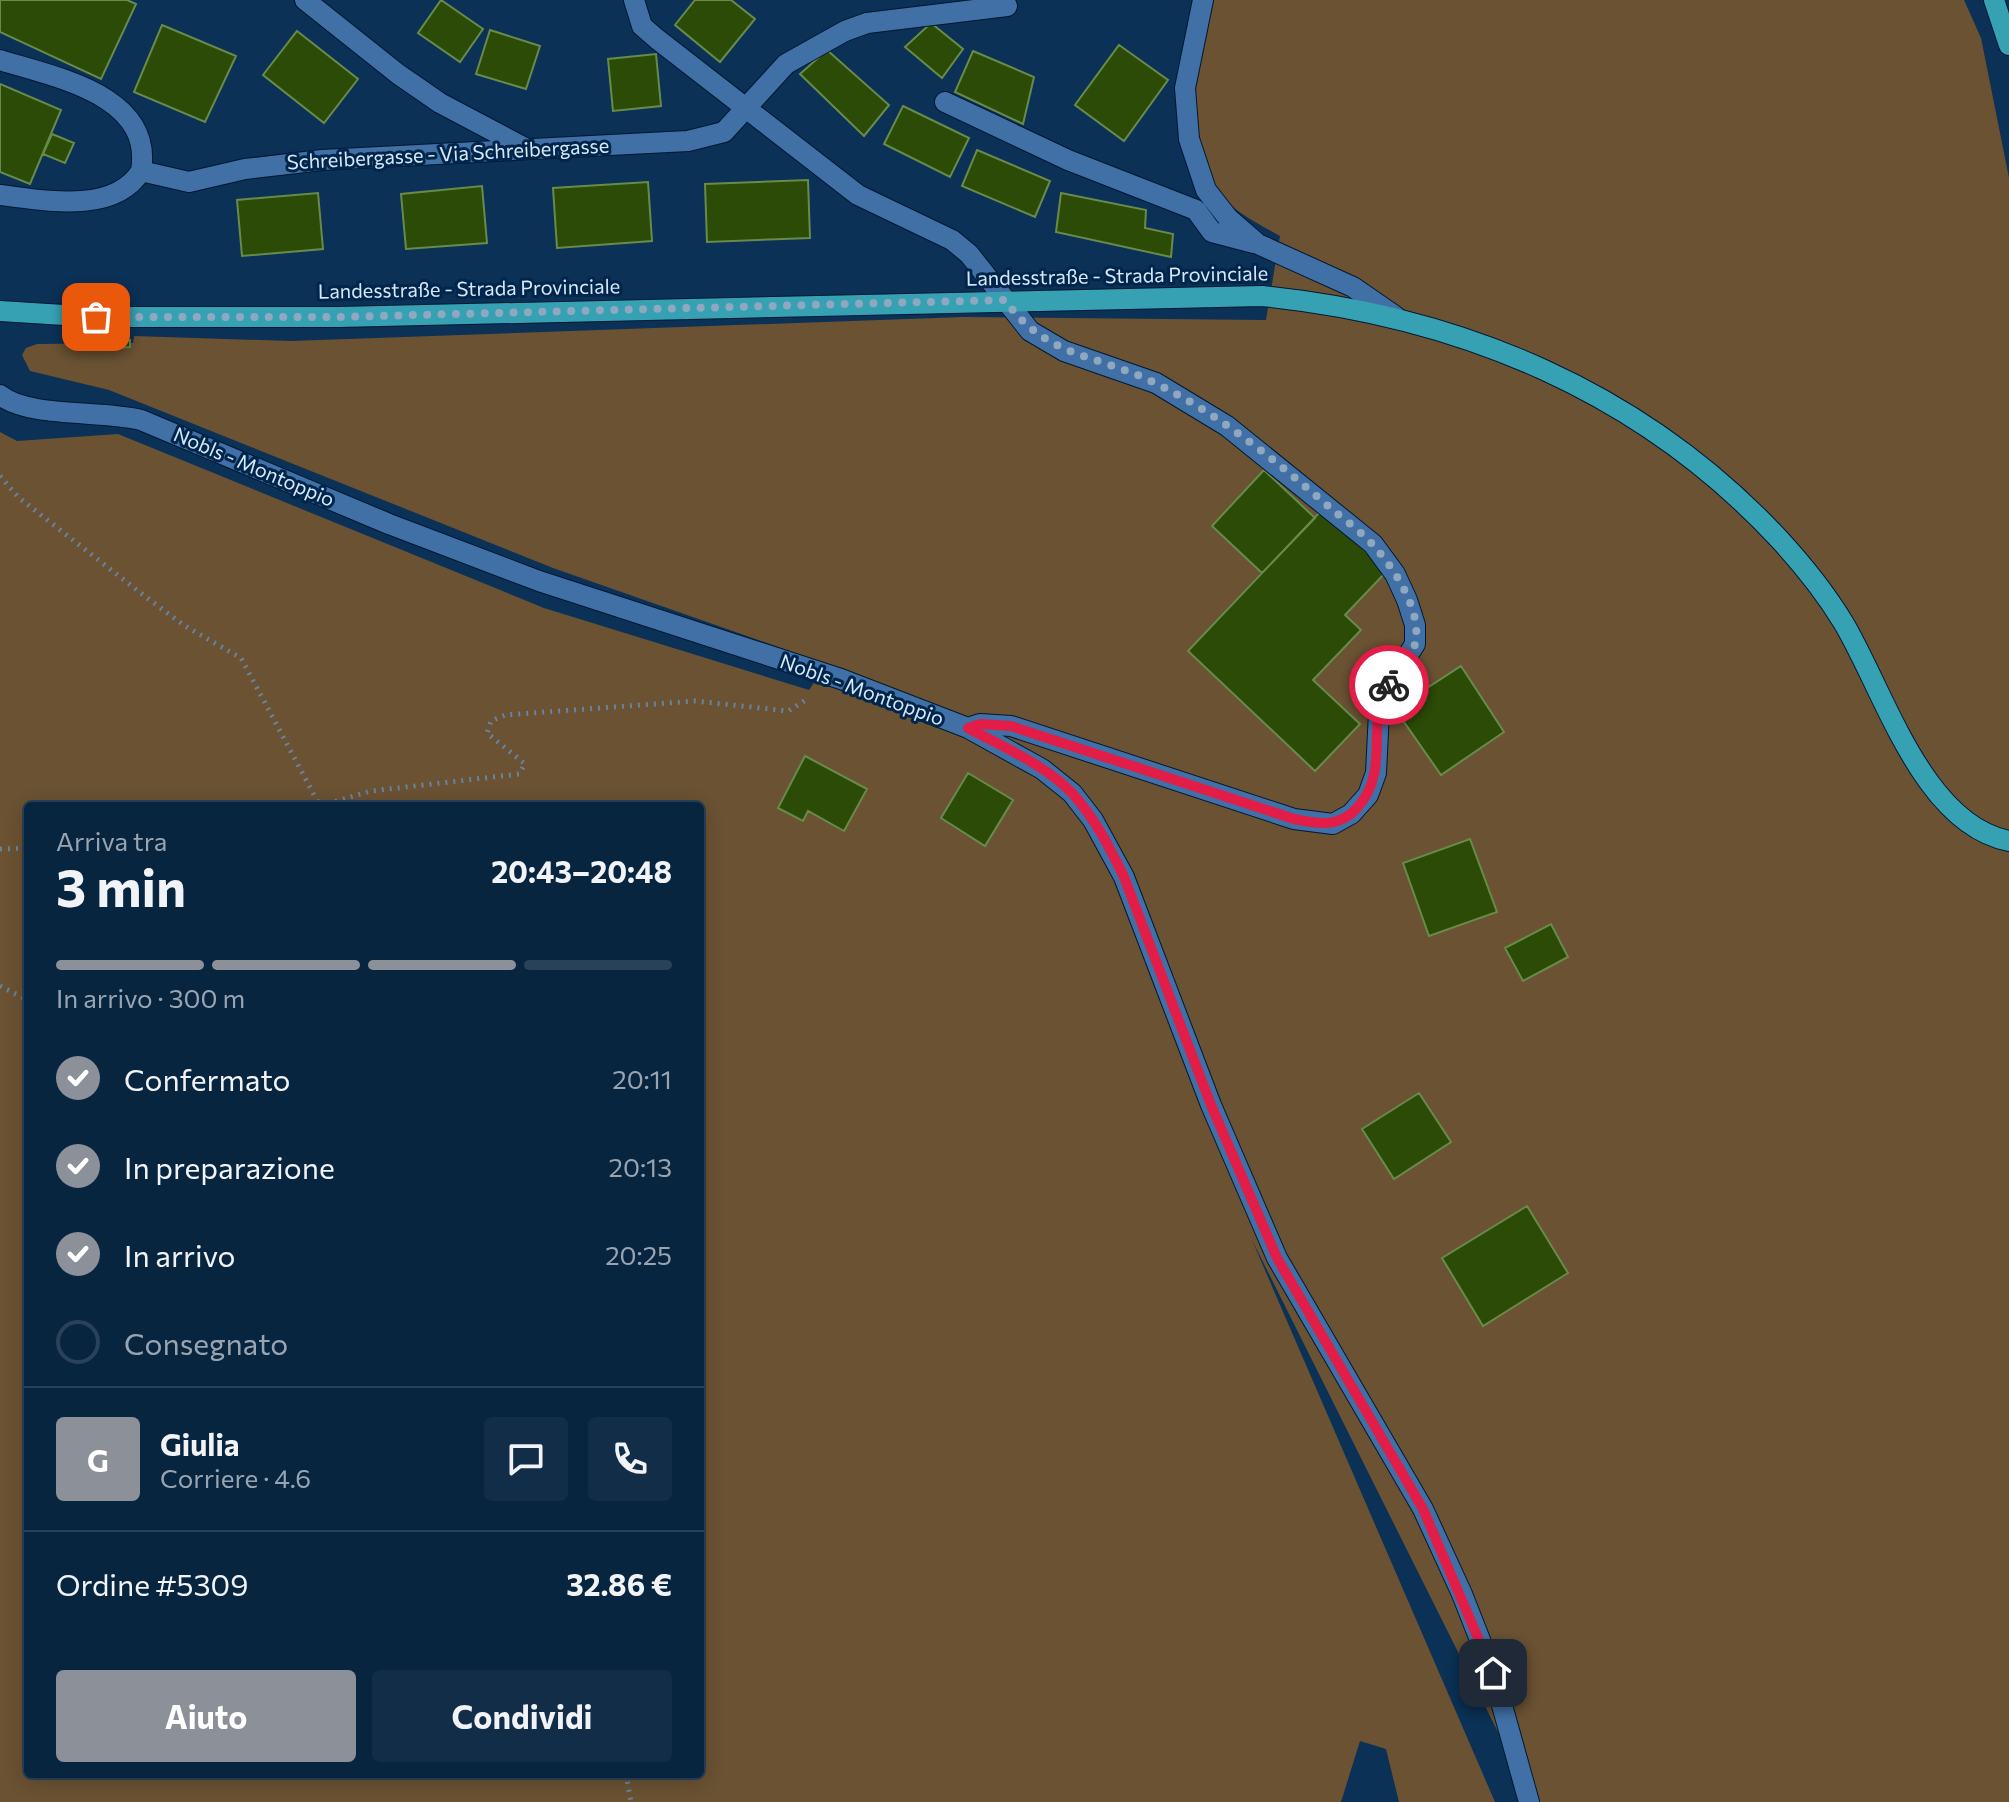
<!DOCTYPE html>
<html lang="it">
<meta charset="utf-8">
<style>
body{margin:0;font-family:Commissioner,sans-serif;background:#112d47;color:#f1f3f6;height:100vh;display:flex;flex-direction:column;font-size:30px;white-space:nowrap}
*{box-sizing:border-box;margin:0}
p{font-size:26px;color:#98a5b1}
.icon{flex:none;width:44px;height:44px;fill:none;stroke:currentColor;stroke-width:2;stroke-linecap:round;stroke-linejoin:round}
.map{position:relative;flex:1;overflow:hidden}
.drawer{position:absolute;left:24px;top:802px;width:680px;height:976px;display:flex;flex-direction:column;background:#082540;border-radius:8px;box-shadow:0 4px 20px #0003,0 0 0 2px #294259}
.drawer>*{flex:none}
.pin{position:absolute;display:grid;place-items:center;width:68px;height:68px;color:#fff;margin:-34px;border-radius:16px;box-shadow:0 4px 12px #0006}
.courier{position:absolute;display:grid;place-items:center;width:80px;height:80px;margin:-40px;border:6px solid #e11d48;border-radius:50%;background:#fff;color:#222;box-shadow:0 2px 10px #0007}
.headline em{font-style:normal;font-weight:700}
.headline div{display:flex;flex-direction:column-reverse}
.headline{display:flex;align-items:center;justify-content:space-between;height:136px;padding:0 32px}
h1{font-size:52px;font-weight:700;line-height:60px}
.bar{display:grid;grid-template-columns:repeat(4,1fr);gap:12px 8px;align-content:center;height:96px;padding:0 32px}
.bar i{height:10px;border-radius:6px;background:#294259}
.bar .selected{background:#8c9099}
.bar p{grid-column:span 4}
.line{display:flex;align-items:center;gap:20px;padding:0 32px;border-top:2px solid #294259}
.line div{flex:1}
.round{display:grid;place-items:center;flex:none;width:84px;height:84px;border-radius:8px;background:#112d47}
ol{padding:0 32px;list-style:none}
li{display:flex;align-items:center;gap:24px;height:88px}
li p{margin-inline-start:auto}
li .icon{padding:8px;border-radius:50%;background:#8c9099;color:#fff;stroke-width:4}
li:last-child{color:#98a5b1}
li i{width:44px;height:44px;border:4px solid #294259;border-radius:50%}
.primary-button{display:flex;gap:16px;margin-top:auto;padding:16px 32px}
.primary-button a{flex:1;height:92px;border-radius:8px;background:#8c9099;color:#fff;font-size:32px;font-weight:700;line-height:92px;text-align:center}
.primary-button a+a{background:#112d47;color:#f1f3f6}
.map>svg:first-child{display:block}
.green{fill:#6a5233;fill-rule:evenodd}
.building{fill:#2b4b06;stroke:#688b4b;stroke-width:2}
.lines{fill:none;stroke-linecap:round;stroke-linejoin:round}
.minor-casing{stroke:#011832;stroke-width:22}
.major-casing{stroke:#011832;stroke-width:22}
.path{stroke:#67839f;stroke-width:5;stroke-dasharray:2 6;stroke-linecap:butt}
.minor{stroke:#4070a6;stroke-width:20}
.major{stroke:#37a1b4;stroke-width:20}
.done{stroke:#90a7c0;stroke-width:8;stroke-dasharray:0 14.4}
.route{stroke:#e11d48;stroke-width:10}
.labels{text-anchor:middle;stroke-width:6;stroke-linejoin:round;paint-order:stroke}
.street-label{font-size:20px;fill:#d7e7f9;stroke:#01264b}
</style>
<div class="map">
<svg width="2009" height="1802" viewBox="0 0 2009 1802">
<rect width="100%" height="100%" fill="#0b3156"/>
<path class="green" d="M 1212,0 L 1964,0 L 1981,38 L 2009,178 L 2009,1802 L 1533,1802 L 1252,1240 L 1495,1802 L 1399,1802 L 1386,1749 L 1360,1741 L 1341,1802 L 0,1802 L 0,432 L 17,441 L 118,434 L 544,608 L 809,690 L 827,664 L 553,568 L 109,390 L 30,371 L 22,355 L 26,348 L 37,344 L 133,343 L 134,336 L 291,341 L 963,317 L 1266,320 L 1280,236 C 1264,227 1246,218 1232,206 C 1203,181 1187,116 1195,79 C 1200,52 1211,27 1212,0 ZM 28,806 L 700,806 L 700,1774 L 28,1774 Z"/>
<path class="building" d="M 0,0 L 127,0 L 136,4 L 101,79 L 0,32 Z
M 441,0 L 483,29 L 460,62 L 418,33 Z
M 695,0 L 731,0 L 755,19 L 720,62 L 675,25 Z
M 931,23 L 963,49 L 942,78 L 905,47 Z
M 162,25 L 236,56 L 205,122 L 134,92 Z
M 490,30 L 540,46 L 526,89 L 476,74 Z
M 297,31 L 358,79 L 324,123 L 263,75 Z
M 1119,45 L 1168,80 L 1124,141 L 1075,105 Z
M 827,50 L 889,105 L 864,136 L 800,74 Z
M 973,51 L 1034,77 L 1023,124 L 955,92 Z
M 656,54 L 661,106 L 613,111 L 608,59 Z
M 0,84 L 61,110 L 30,184 L 0,172 Z
M 903,106 L 969,138 L 950,177 L 884,144 Z
M 52,134 L 74,143 L 65,163 L 43,154 Z
M 977,150 L 1050,181 L 1035,217 L 962,186 Z
M 808,180 L 810,238 L 707,242 L 705,184 Z
M 648,182 L 652,241 L 557,248 L 553,188 Z
M 482,186 L 487,243 L 406,249 L 401,194 Z
M 318,193 L 323,249 L 242,256 L 237,200 Z
M 1061,193 L 1146,210 L 1145,228 L 1173,234 L 1171,257 L 1056,232 Z
M 79,339 L 130,340 L 130,347 L 79,350 Z
M 1264,470 L 1315,518 L 1262,573 L 1212,526 Z
M 1322,510 L 1387,571 L 1345,615 L 1361,630 L 1313,680 L 1360,724 L 1315,771 L 1188,651 Z
M 1461,666 L 1504,732 L 1441,775 L 1395,709 Z
M 805,756 L 867,789 L 844,831 L 808,811 L 803,821 L 778,808 Z
M 968,773 L 1013,800 L 985,846 L 941,818 Z
M 1470,839 L 1497,912 L 1429,936 L 1403,863 Z
M 1551,924 L 1568,957 L 1523,981 L 1505,948 Z
M 1419,1093 L 1451,1142 L 1394,1179 L 1362,1129 Z
M 1527,1206 L 1568,1273 L 1483,1326 L 1442,1258 Z"/>
<g class="lines">
<defs>
<path id="minor" d="M 305,0 L 398,74 L 440,103 L 527,149
M 634,0 L 642,26 L 657,39 L 858,195 L 952,240 L 969,254 L 1030,331 L 1064,351 L 1156,383 L 1227,426 L 1373,544 L 1395,574 L 1407,600 L 1415,625 L 1415,644 L 1386,690 L 1379,712 L 1376,773 L 1368,795 L 1351,814 L 1333,824 L 1294,819 L 1011,726 L 980,724 L 968,728
M 1203,0 L 1185,88 L 1189,139 L 1206,190 L 1228,218 L 1258,244 L 1353,287 L 1395,316
M 0,60 C 53,77 154,94 141,171
M 945,102 L 1068,160 L 1196,210 L 1212,232 L 1254,243
M 0,195 C 43,200 114,215 141,171 L 189,182 L 245,169 L 322,160 L 688,141 L 724,132 L 786,64 L 845,31 L 867,23 L 1007,6
M 0,395 C 29,418 101,410 141,420 L 389,524 L 539,581 L 841,679 L 968,728 L 1042,769 L 1072,793 L 1093,820 L 1124,877 L 1211,1105 L 1277,1258 L 1423,1509 L 1462,1594 L 1493,1673 L 1529,1802"/>
<path id="major" d="M 1994,0 L 2009,45
M 0,311 L 96,317 L 338,317 L 1262,296 C 1461,316 1643,392 1780,540 C 1802,564 1826,594 1843,622 C 1884,690 1922,824 2009,841"/>
</defs>
<use href="#minor" class="minor-casing"/>
<use href="#major" class="major-casing"/>
<path class="path" d="M 0,476 L 18,497 L 142,594 L 185,626 L 241,658 L 320,806
M 320,806 L 371,791 L 519,774 L 525,764 L 487,733 L 491,721 L 505,715 L 695,701 L 788,711 L 809,698
M 0,849 L 28,848
M 0,986 L 28,1000
M 626,1774 L 631,1802"/>
<use href="#minor" class="minor"/>
<use href="#major" class="major"/>
</g>
<g class="lines">
<path class="done" d="M 96,317 L 338,317 L 1005,300 C 1046,358 1097,354 1155,383 C 1219,414 1275,460 1328,506 C 1343,519 1361,531 1374,546 C 1394,568 1423,612 1415,644 C 1411,659 1398,673 1389,685"/>
<path class="route" d="M 1389,685 C 1364,723 1392,769 1357,808 C 1339,828 1318,824 1294,819 L 1011,726 L 980,724 L 968,728 C 1003,747 1044,764 1072,793 C 1094,817 1110,848 1124,877 L 1211,1105 L 1277,1258 L 1423,1509 L 1493,1673"/>
</g>
<g class="labels">
<g class="street-label">
<text transform="translate(448 154) rotate(-3)" y="7">Schreibergasse - Via Schreibergasse</text>
<text transform="translate(1117 276) rotate(-1)" y="7">Landesstraße - Strada Provinciale</text>
<text transform="translate(469 289) rotate(-1)" y="7">Landesstraße - Strada Provinciale</text>
<text transform="translate(254 467) rotate(23)" y="7">Nobls - Montoppio</text>
<text transform="translate(862 690) rotate(20)" y="7">Nobls - Montoppio</text>
</g>
</g>
</svg>
<div class="pin" style="left:96px;top:317px;background:#ea580c"><svg class="icon" aria-label="bag" viewBox="0 0 24 24"><path d="M5 8h14l-1 12H6zM9 8a3 3 0 0 1 6 0"/></svg></div>
<div class="pin" style="left:1493px;top:1673px;background:#1f2937"><svg class="icon" aria-label="home" viewBox="0 0 24 24"><path d="M3 11l9-7 9 7M6 9v11h12V9"/></svg></div>
<div class="courier" style="left:1389px;top:685px"><svg class="icon" aria-label="bike" viewBox="0 0 24 24"><circle cx="6" cy="16" r="4"/><circle cx="18" cy="16" r="4"/><path d="M6 16l4-8h5l3 8M10 8l3 8H6M13 5h3"/></svg></div>
<section class="drawer">
<div class="headline"><div><h1>3 min</h1><p>Arriva tra</p></div><em>20:43–20:48</em></div>
<div class="bar"><i class="selected"></i><i class="selected"></i><i class="selected"></i><i></i><p>In arrivo · 300 m</p></div>
<ol>
<li><svg class="icon" aria-label="check" viewBox="0 0 24 24"><path d="M5 12l5 5 9-10"/></svg>Confermato<p>20:11</p></li>
<li><svg class="icon" aria-label="check" viewBox="0 0 24 24"><path d="M5 12l5 5 9-10"/></svg>In preparazione<p>20:13</p></li>
<li><svg class="icon" aria-label="check" viewBox="0 0 24 24"><path d="M5 12l5 5 9-10"/></svg>In arrivo<p>20:25</p></li>
<li><i></i>Consegnato</li>
</ol>
<div class="line" style="height:144px"><b class="round" style="background:#8c9099;color:#fff">G</b><div><b>Giulia</b><p>Corriere · 4.6</p></div><a class="round"><svg class="icon" aria-label="chat" viewBox="0 0 24 24"><path d="M4 5h16v11H9l-5 4z"/></svg></a><a class="round"><svg class="icon" aria-label="phone" viewBox="0 0 24 24"><path d="M5 4h4l2 5-3 2q2 4 5 5l2-3 5 2v4C11 20 4 13 5 4z"/></svg></a></div>
<div class="line" style="height:104px"><div>Ordine #5309</div><b>32.86 €</b></div>
<div class="primary-button"><a>Aiuto</a><a>Condividi</a></div>
</section>
</div>
